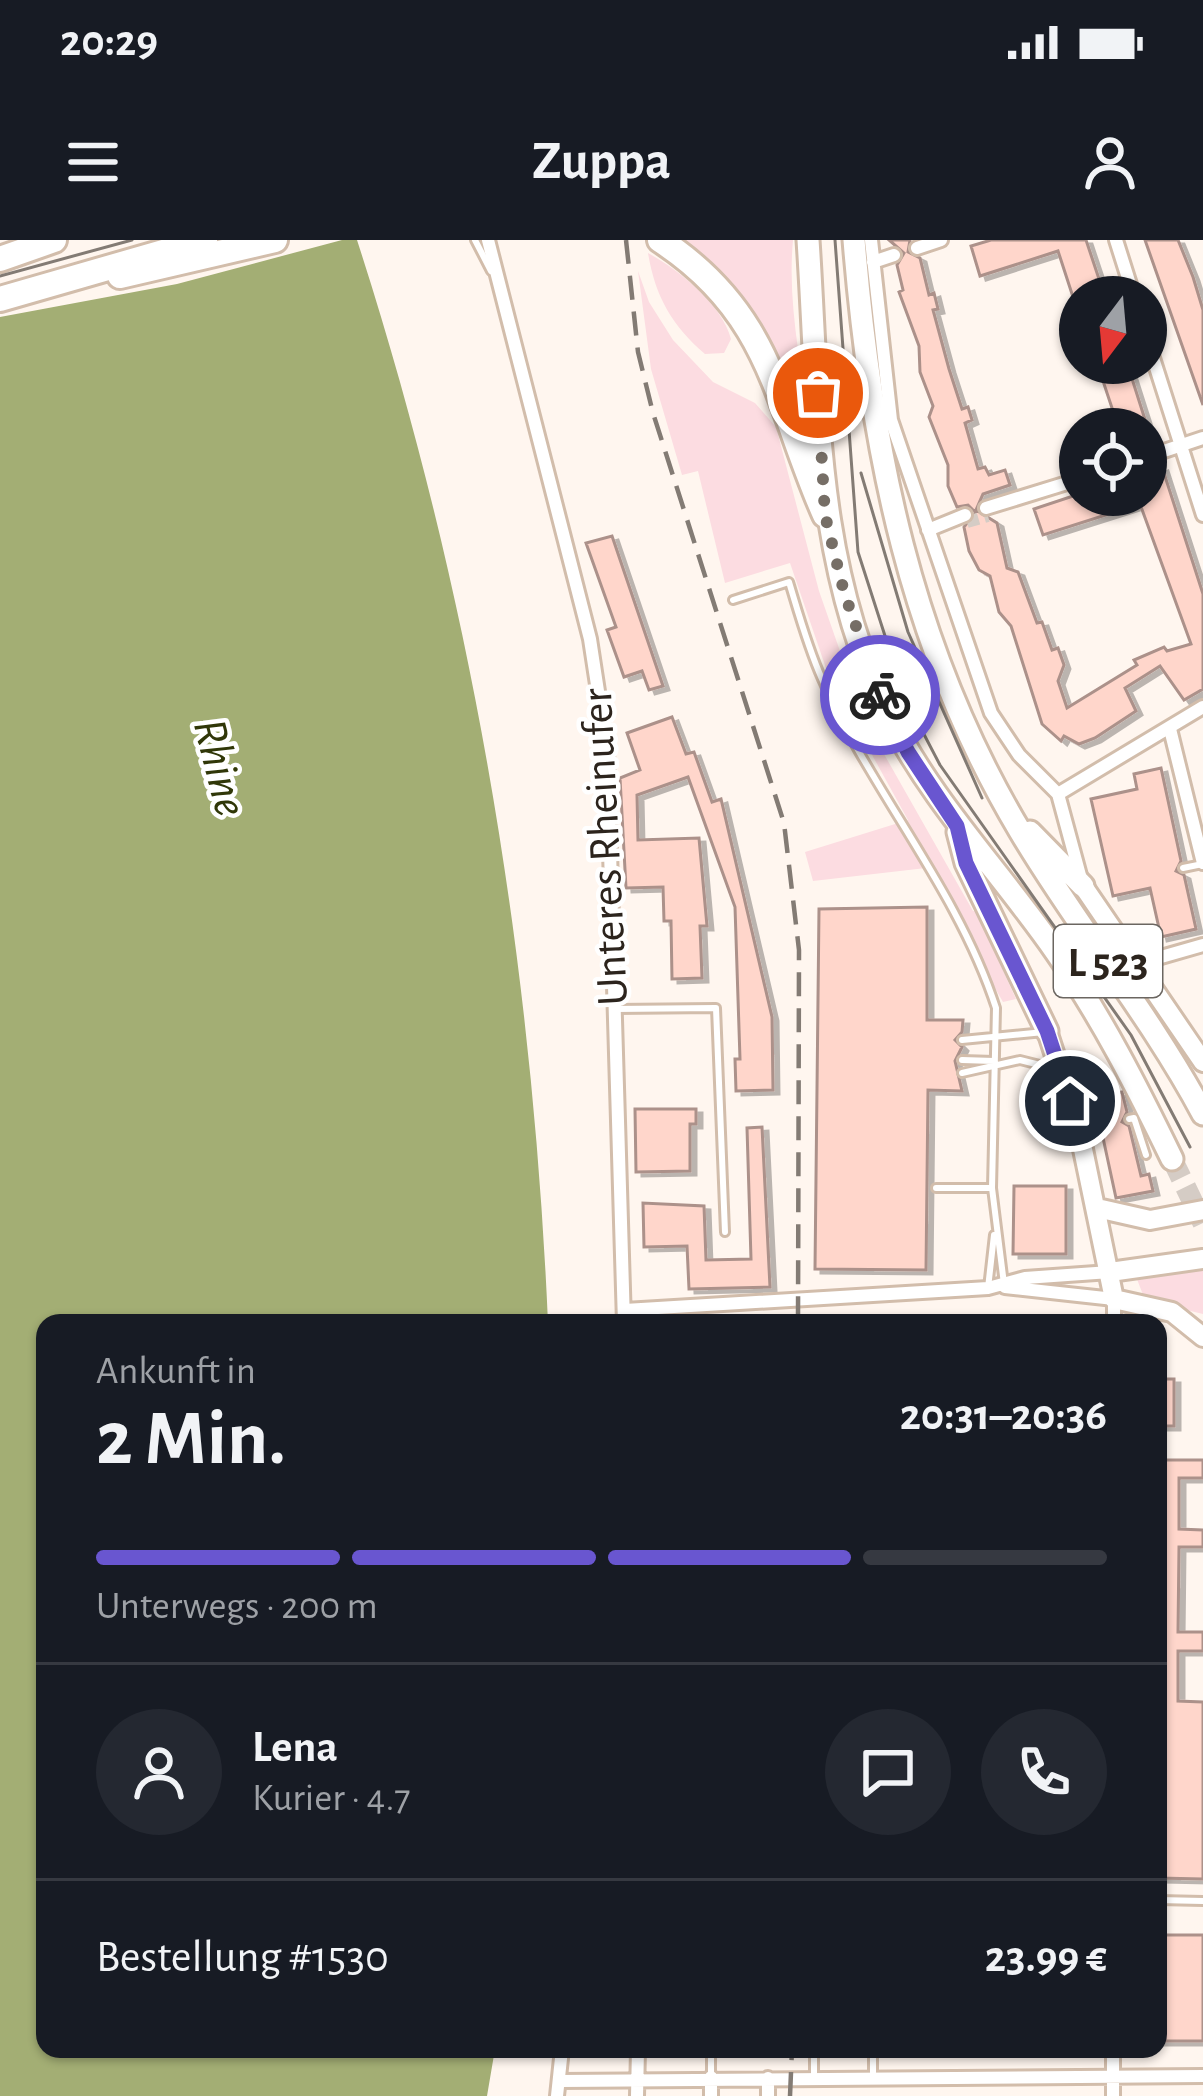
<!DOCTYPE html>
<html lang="de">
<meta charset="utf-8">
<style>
body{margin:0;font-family:"Alegreya Sans",sans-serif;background:#242831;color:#f1f3f6;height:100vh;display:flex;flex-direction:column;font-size:45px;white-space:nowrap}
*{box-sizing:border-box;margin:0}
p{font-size:39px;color:#9ea1a6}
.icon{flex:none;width:66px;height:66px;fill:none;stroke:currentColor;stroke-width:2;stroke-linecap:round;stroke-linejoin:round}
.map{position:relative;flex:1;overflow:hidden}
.details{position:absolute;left:36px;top:1074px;width:1131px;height:744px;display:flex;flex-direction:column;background:#171b24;border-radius:24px;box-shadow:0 3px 9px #0004}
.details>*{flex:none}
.needle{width:78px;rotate:196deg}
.fabs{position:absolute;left:1059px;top:36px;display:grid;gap:24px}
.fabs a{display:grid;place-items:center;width:108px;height:108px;border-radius:50%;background:#171b24;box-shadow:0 3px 9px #0004;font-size:60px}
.pin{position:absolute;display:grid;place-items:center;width:102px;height:102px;color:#fff;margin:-51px;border:6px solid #fff;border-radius:50%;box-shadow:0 3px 12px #0007}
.courier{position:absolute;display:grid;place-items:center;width:120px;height:120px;margin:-60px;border:9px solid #6956d0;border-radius:50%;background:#fff;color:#222;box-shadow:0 3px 15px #0007}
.head em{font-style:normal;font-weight:700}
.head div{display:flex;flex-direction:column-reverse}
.head{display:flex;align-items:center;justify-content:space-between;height:204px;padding:0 60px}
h1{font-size:78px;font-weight:700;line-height:90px}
.bar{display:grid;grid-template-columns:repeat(4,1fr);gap:18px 12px;align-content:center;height:144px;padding:0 60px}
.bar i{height:15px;border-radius:9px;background:#363941}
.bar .on{background:#6956d0}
.bar p{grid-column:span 4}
.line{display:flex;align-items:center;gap:30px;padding:0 60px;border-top:3px solid #363941}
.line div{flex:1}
.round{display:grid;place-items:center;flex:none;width:126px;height:126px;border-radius:63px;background:#242831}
.status{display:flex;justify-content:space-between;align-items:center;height:84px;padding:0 60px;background:#171b24;direction:ltr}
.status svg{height:33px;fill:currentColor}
header{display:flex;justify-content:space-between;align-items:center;height:156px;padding:0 60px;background:#171b24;font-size:54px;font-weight:700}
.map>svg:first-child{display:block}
.green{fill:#fcdce1}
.water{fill:#a3ae74}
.pier{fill:#fff6ef}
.building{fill:#ffd6cb;stroke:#ac918a;stroke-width:3;filter:url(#shadow)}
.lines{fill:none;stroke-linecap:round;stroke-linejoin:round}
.street-tunnel{stroke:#d5ccc5;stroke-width:12;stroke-dasharray:12 6;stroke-linecap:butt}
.primary-tunnel{stroke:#d5ccc5;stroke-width:21;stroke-dasharray:21 10;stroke-linecap:butt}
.lane-casing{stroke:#d2bdab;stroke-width:12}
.street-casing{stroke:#d2bdab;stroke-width:18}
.secondary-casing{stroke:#d2bdab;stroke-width:24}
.primary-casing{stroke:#d2bdab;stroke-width:27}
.highway-casing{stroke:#d2bdab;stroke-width:30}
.lane{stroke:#fff;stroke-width:6}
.street{stroke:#fff;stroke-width:12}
.secondary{stroke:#fff;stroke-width:18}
.primary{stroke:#fff;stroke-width:21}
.highway{stroke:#fff;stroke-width:24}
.tram{stroke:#837b74;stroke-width:3}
.rail{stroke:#837b74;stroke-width:4.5;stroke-dasharray:24 12;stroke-linecap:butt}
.done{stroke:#766e66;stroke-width:12;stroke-dasharray:0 21.6}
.route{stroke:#6956d0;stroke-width:15}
.labels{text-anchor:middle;stroke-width:9;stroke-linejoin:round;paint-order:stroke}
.shield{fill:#fff;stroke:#6b6661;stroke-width:3}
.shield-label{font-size:42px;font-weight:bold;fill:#2c241d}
.street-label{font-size:45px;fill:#2c241d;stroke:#fff}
.water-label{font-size:48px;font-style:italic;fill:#303708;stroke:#fff}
</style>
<div class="status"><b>20:29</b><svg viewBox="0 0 49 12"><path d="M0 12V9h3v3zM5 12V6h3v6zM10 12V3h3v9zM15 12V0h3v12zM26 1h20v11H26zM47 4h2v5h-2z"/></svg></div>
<header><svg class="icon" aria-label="menu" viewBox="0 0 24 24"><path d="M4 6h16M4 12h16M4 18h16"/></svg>Zuppa<svg class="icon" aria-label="person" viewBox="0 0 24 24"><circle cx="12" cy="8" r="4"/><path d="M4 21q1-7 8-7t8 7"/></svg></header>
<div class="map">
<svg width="1203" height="1856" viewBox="0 0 1203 1856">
<defs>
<filter id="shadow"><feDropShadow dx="6" dy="4" stdDeviation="0" flood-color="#0004"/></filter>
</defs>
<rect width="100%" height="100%" fill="#fff6ef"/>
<path class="green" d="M 679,0 L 793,0 C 787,65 802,125 809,190 L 805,191 L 783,131 L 757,84 Z
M 648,13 C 679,30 722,64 731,99 L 724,113 L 705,114 C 672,86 655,56 648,13 Z
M 638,31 L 649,62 L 673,100 L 713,142 L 755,163 L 776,187 L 819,351 L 863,477 L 973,671 L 983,672 L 990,702 L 1016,759 L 1003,762 L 926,628 L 813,641 L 805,612 L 908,580 L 829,437 L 790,323 L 725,343 L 698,231 L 682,235 L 651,129 Z
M 1203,1023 L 1203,1074 L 1145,1060 L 1135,1034 Z"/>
<path class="water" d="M 0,0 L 357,0 C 471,352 532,713 548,1083 L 45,1083 L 45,1809 L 495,1809 L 487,1856 L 0,1856 Z"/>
<path class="pier" d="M 0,0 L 342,0 L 177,44 L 0,77 Z"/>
<path class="building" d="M 889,0 L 910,0 L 908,12 L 920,18 L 929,55 L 934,53 L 938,69 L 933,70 L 949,129 L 962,169 L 968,167 L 972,180 L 965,183 L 978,229 L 985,227 L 989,235 L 1005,230 L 1010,245 L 983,254 L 976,270 L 997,283 L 1007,328 L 1018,332 L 1037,383 L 1042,382 L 1052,410 L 1058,408 L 1064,425 L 1058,441 L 1067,468 L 1137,425 L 1134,420 L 1164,407 L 1167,411 L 1191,404 L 1140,264 L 1043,295 L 1034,269 L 1076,255 L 1146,255 L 1146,233 L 1162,227 L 1203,354 L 1203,449 L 1184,460 L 1160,426 L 1125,448 L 1136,471 L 1095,498 L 1079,504 L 1064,496 L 1061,501 L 1042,484 L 1011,386 L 999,372 L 990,336 L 979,330 L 969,311 L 964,287 L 975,272 L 968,265 L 957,267 L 948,246 L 948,225 L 929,177 L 933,166 L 920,132 L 919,106 L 899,52 L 903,50 L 897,25 L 904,13 Z
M 991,0 L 1086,0 L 1105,57 L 1073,57 L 1058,11 L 980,36 L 971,6 Z
M 1145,0 L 1178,0 L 1193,37 L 1203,70 L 1203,165 Z
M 1097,123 L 1127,123 L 1148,189 L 1119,189 Z
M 612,296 L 663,446 L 649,450 L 642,431 L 624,437 L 607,390 L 616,387 L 586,303 Z
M 672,477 L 686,514 L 694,512 L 712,562 L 721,559 L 772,777 L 773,850 L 736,851 L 735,819 L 740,819 L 735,667 L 688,537 L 637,555 L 638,600 L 699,598 L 707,686 L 700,686 L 702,738 L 672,739 L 671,681 L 664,681 L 663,647 L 626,648 L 620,538 L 640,530 L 627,493 Z
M 1161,528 L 1181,621 L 1176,631 L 1184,635 L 1196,689 L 1161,697 L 1150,648 L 1113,656 L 1091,559 L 1137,549 L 1134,534 Z
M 927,667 L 927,780 L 963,780 L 962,792 L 955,800 L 962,807 L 955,821 L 962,851 L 928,850 L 926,1030 L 815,1029 L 819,669 Z
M 1122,852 L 1127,872 L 1122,882 L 1129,886 L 1141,936 L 1149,934 L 1153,951 L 1116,958 L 1102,893 L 1107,886 L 1099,879 L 1094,857 Z
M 635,869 L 696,869 L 696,884 L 690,884 L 690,931 L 636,932 Z
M 762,887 L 770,1047 L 689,1049 L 687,1006 L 644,1007 L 643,963 L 704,966 L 706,1020 L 751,1019 L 747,888 Z
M 1014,946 L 1066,946 L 1066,1014 L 1013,1014 Z
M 1158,1139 L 1174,1139 L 1174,1186 L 1158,1186 Z
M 1158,1220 L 1203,1220 L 1203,1238 L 1179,1238 L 1179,1289 L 1203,1290 L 1203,1307 L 1179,1307 L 1178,1392 L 1203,1392 L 1203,1411 L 1178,1411 L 1178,1461 L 1203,1462 L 1203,1639 L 1158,1638 L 1163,1480 L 1158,1480 Z
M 1158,1695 L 1203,1695 L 1203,1801 L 1158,1801 Z"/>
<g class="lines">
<path class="street-tunnel" d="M 967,282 L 988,276"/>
<path class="primary-tunnel" d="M 1172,919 L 1203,983"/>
<defs>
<path id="lane" d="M 475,0 L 491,31
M 733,360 L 789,342 C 799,375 808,408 822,439 C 872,553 957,648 996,768 L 992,948 L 1004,1044
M 1183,628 L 1203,624
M 615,769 L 716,768 L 725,992
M 962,800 L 1044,792
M 962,820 L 994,821
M 962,833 L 1020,820 L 1052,828
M 1129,879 L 1134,878 L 1146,915
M 1082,890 L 1100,886
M 936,948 L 992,948
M 988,1048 L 994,995
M 1158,1660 L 1203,1661
M 711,1835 L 711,1809
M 873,1835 L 873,1809
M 814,1838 L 814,1809"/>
<path id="street" d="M 488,0 L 590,399 L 607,510 L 624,1083
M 871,0 L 891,180 L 991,473 L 1019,515 L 1058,554 L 1081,639
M 1116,0 L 1134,57
M 917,8 L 941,0
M 873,22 L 894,15
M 1146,96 L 1203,275
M 1146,217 L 1203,198
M 986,268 L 1080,239
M 928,290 L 965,275
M 1170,489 L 1203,623
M 1058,554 L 1203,467
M 1140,723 L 1203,705
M 1005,1047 L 1114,1059 L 1114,1083
M 625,1070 L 988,1048 L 1025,1038 L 1110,1032
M 560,1841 L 1203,1836
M 557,1856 L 562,1809
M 637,1856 L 638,1809
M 711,1856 L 711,1837
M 768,1856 L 768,1838
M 1113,1856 L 1113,1809"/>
<path id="secondary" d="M 1083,646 L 1203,822
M 1047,791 L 1079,890 L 1114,1059 L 1172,1072 L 1203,1097
M 1097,968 L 1150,980 L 1203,970
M 1110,1032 L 1203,1019"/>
<path id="primary" d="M 808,0 C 819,163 814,324 888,474 C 932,563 1000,631 1056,712 C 1102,778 1137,847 1172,919
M 854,0 C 871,209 911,409 1020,591 C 1077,688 1150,774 1203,874
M 958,592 L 966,623 L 1047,791
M 1030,592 L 1083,646"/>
<path id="highway" d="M 660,0 C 773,74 776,164 825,275
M 0,19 L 54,0
M 120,36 L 275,0
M 0,59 L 205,0"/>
</defs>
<use href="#lane" class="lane-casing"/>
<use href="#street" class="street-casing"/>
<use href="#secondary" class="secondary-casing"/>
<use href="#primary" class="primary-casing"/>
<use href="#highway" class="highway-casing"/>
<use href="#lane" class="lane"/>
<use href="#street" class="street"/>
<use href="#secondary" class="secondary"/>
<use href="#primary" class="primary"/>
<use href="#highway" class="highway"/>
<path class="tram" d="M 835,0 L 858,312 L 905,458 L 940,525 L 1131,795 L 1190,907
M 0,36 L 132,0
M 861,233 L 908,392 L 982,558"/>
<path class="rail" d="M 626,0 L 638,112 L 653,173 L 784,583 L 799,710 L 798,1083
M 790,1856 L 792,1809"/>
</g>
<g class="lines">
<path class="done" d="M 818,153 L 825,275 L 844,352 L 880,455"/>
<path class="route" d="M 880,455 L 908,512 L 957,586 L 966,623 L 1047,791 L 1070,861"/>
</g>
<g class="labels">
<rect class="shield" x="1054" y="685" width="108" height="72" rx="9"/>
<g class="shield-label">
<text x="1108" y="736">L 523</text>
</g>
<g class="street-label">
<text transform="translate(603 607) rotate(-93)" y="16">Unteres Rheinufer</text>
</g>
<g class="water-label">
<text transform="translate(222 527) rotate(76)" y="17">Rhine</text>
</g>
</g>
</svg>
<div class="fabs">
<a><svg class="needle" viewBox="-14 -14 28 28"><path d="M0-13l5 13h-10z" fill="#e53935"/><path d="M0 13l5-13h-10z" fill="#9ea1a6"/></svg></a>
<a><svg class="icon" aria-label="locate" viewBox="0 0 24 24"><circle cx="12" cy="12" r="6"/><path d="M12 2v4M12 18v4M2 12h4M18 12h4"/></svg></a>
</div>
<div class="pin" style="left:818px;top:153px;background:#ea580c"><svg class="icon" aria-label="bag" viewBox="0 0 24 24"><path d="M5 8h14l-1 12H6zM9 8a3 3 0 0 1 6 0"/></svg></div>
<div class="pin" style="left:1070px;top:861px;background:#1f2937"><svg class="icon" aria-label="home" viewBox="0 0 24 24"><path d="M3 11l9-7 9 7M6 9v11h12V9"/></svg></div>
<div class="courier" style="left:880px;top:455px"><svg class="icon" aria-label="bike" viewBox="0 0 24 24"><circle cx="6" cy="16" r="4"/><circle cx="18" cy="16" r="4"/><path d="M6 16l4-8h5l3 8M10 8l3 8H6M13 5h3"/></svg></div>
<section class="details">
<div class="head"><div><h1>2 Min.</h1><p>Ankunft in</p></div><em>20:31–20:36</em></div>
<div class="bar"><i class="on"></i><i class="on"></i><i class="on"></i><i></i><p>Unterwegs · 200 m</p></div>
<div class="line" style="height:216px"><a class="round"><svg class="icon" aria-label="person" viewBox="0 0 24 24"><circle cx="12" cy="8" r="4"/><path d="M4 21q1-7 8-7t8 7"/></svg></a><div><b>Lena</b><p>Kurier · 4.7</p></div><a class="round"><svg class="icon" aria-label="chat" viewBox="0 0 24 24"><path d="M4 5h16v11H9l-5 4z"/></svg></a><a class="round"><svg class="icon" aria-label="phone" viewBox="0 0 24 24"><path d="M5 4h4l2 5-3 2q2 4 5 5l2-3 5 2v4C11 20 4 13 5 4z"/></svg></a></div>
<div class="line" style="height:156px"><div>Bestellung #1530</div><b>23.99 €</b></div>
</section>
</div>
